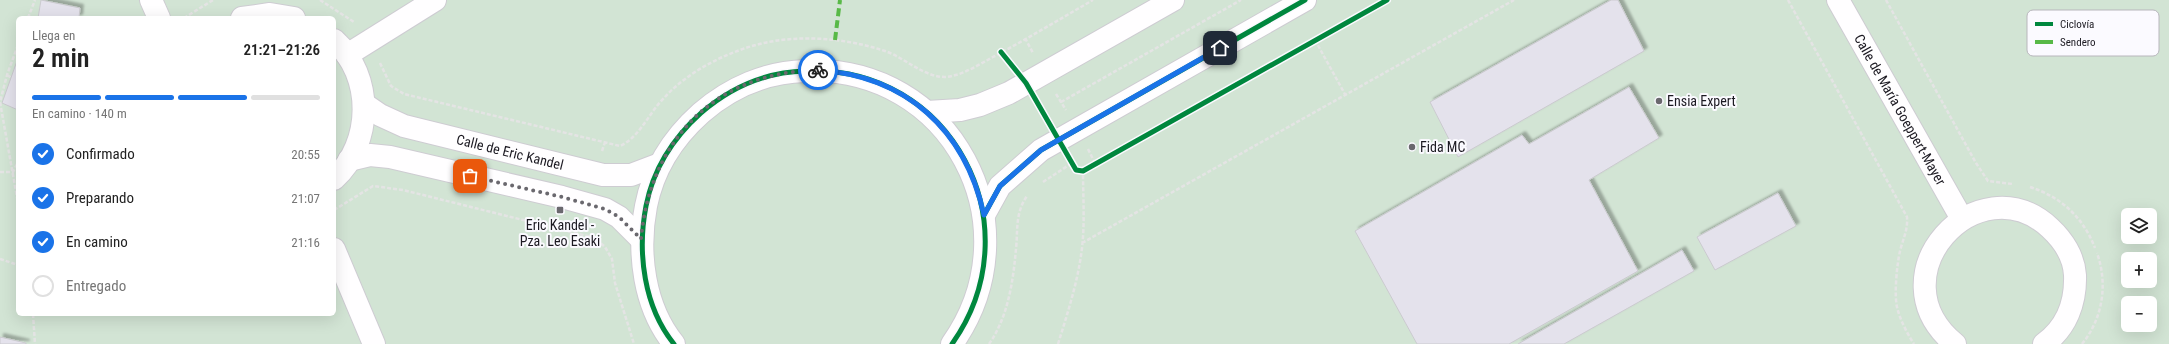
<!DOCTYPE html>
<html lang="es">
<meta charset="utf-8">
<style>
body{margin:0;font-family:"Roboto Condensed",sans-serif;background:#f2f2f2;color:#222;height:100vh;display:flex;flex-direction:column;font-size:15px;white-space:nowrap}
*{box-sizing:border-box;margin:0}
p{font-size:13px;color:#767676}
.icon{flex:none;width:22px;height:22px;fill:none;stroke:currentColor;stroke-width:2;stroke-linecap:round;stroke-linejoin:round}
.map{position:relative;flex:1;overflow:hidden}
.details{position:absolute;left:16px;top:16px;width:320px;height:300px;display:flex;flex-direction:column;background:#fff;border-radius:6px;box-shadow:0 4px 16px #0002}
.details>*{flex:none}
.buttons{position:absolute;left:2121px;top:208px;display:grid;gap:8px}
.buttons a{display:grid;place-items:center;width:36px;height:36px;border-radius:6px;background:#fff;box-shadow:0 4px 16px #0002;font-size:20px}
.pin{position:absolute;display:grid;place-items:center;width:34px;height:34px;color:#fff;margin:-17px;border-radius:8px;box-shadow:0 2px 6px #0006}
.courier{position:absolute;display:grid;place-items:center;width:40px;height:40px;margin:-20px;border:3px solid #1a73e8;border-radius:50%;background:#fff;color:#222;box-shadow:0 1px 5px #0007}
.headline em{font-style:normal;font-weight:600}
.headline div{display:flex;flex-direction:column-reverse}
.headline{display:flex;align-items:center;justify-content:space-between;height:68px;padding:0 16px}
h1{font-size:26px;font-weight:600;line-height:30px}
.bar{display:grid;grid-template-columns:repeat(4,1fr);gap:6px 4px;align-content:center;height:48px;padding:0 16px}
.bar i{height:5px;border-radius:3px;background:#e0e0e0}
.bar .active{background:#1a73e8}
.bar p{grid-column:span 4}
ol{padding:0 16px;list-style:none}
li{display:flex;align-items:center;gap:12px;height:44px}
li p{margin-inline-start:auto}
li .icon{padding:4px;border-radius:50%;background:#1a73e8;color:#fff;stroke-width:4}
li:last-child{color:#767676}
li i{width:22px;height:22px;border:2px solid #e0e0e0;border-radius:50%}
.map>svg:first-child{display:block}
.green{fill:#d2e4d4;fill-rule:evenodd}
.building{fill:#e4e2ec;stroke:#cbcacf;filter:url(#shadow)}
.lines{fill:none;stroke-linecap:round;stroke-linejoin:round}
.minor-casing{stroke:#ceccd2;stroke-width:24}
.path{stroke:#e4e4e4;stroke-width:2.5;stroke-dasharray:4 2;stroke-linecap:butt}
.minor{stroke:#fffeff;stroke-width:22}
.quiet{stroke:#58b947;stroke-width:4;stroke-dasharray:8 4;stroke-linecap:butt}
.cycleway-casing{stroke:#fbfaff;stroke-width:8}
.cycleway{stroke:#00873e;stroke-width:5}
.done{stroke:#6a686e;stroke-width:4;stroke-dasharray:0 7.2}
.route{stroke:#1a73e8;stroke-width:5}
.poi-dot{fill:#6a686e;stroke:#fbfaff;stroke-width:1.5}
.labels{text-anchor:middle;stroke-width:4;stroke-linejoin:round;paint-order:stroke}
.poi-label{font-size:14px;fill:#1b1921;stroke:#fbfaff;text-anchor:start}
.street-label{font-size:14px;fill:#1b1921;stroke:#fbfaff}
.key{fill:#fbfaff;stroke:#b8b6bc;stroke-width:1}
.key-label{font-size:11px;fill:#1b1921}
</style>
<div class="map">
<svg width="2169" height="344" viewBox="0 0 2169 344">
<defs>
<filter id="shadow"><feDropShadow dx="3.5" dy="-3.5" stdDeviation="1" flood-color="#0004"/></filter>
</defs>
<rect width="100%" height="100%" fill="#fcfbfe"/>
<path class="green" d="M 0,0 L 2169,0 L 2169,344 L 0,344 ZM 18,18 L 334,18 L 334,314 L 18,314 ZM 2128,215 L 2150,215 L 2150,237 L 2128,237 ZM 2128,259 L 2150,259 L 2150,281 L 2128,281 ZM 2128,303 L 2150,303 L 2150,325 L 2128,325 Z"/>
<path class="building" d="M 41,0 L 80,8 L 79,18 L 38,18 Z
M 1611,0 L 1618,0 L 1644,51 L 1458,157 L 1430,102 Z
M 18,58 L 18,110 L 2,103 Z
M 1629,87 L 1659,138 L 1589,180 L 1638,271 L 1509,344 L 1417,344 L 1355,231 L 1522,135 L 1529,144 Z
M 1778,193 L 1796,226 L 1715,270 L 1697,237 Z
M 1682,250 L 1694,271 L 1564,344 L 1518,344 Z
M 0,337 L 26,343 L 26,344 L 0,344 Z"/>
<g class="lines">
<defs>
<g id="minor">
<path d="M 151,0 L 159,18"/>
<path id="s1" d="M 1838,0 L 1962,219"/>
<path d="M 242,18 L 270,14 L 294,18"/>
<path d="M 334,40 C 374,76 373,143 334,179"/>
<path d="M 347,55 L 435,0"/>
<path id="s2" d="M 364,104 L 380,115 L 404,126 L 603,175 L 631,175 L 660,164"/>
<path d="M 927,112 L 960,110 L 980,105 L 1009,93 L 1173,0"/>
<path d="M 349,160 L 370,155 L 390,157 L 562,197 L 605,209 L 619,217 L 641,239"/>
<path d="M 984,215 L 1000,186 L 1041,150 L 1305,0"/>
<path d="M 334,249 L 374,344"/>
<path d="M 674,344 C 644,307 637,253 646,206 C 653,170 673,138 701,113 C 730,88 766,72 805,71 C 951,64 1036,225 952,344"/>
<path d="M 1955,344 C 1872,276 1978,161 2050,228 C 2063,240 2074,257 2075,275 C 2076,303 2066,328 2044,344"/>
</g>
</defs>
<use href="#minor" class="minor-casing"/>
<path class="path" d="M 320,0 L 354,22
M 1788,0 L 1907,217 C 1908,230 1903,239 1900,251 C 1897,264 1894,294 1897,307 C 1900,320 1907,333 1914,344
M 1886,0 L 1976,163 L 1988,181 L 2013,184
M 28,18 L 35,0
M 184,18 L 213,0
M 1025,38 L 1033,53
M 1315,40 L 1346,96
M 18,45 L 7,75 L 0,102 L 18,203
M 380,63 L 391,86 L 404,94 L 620,146 C 640,137 648,114 664,98 C 684,76 712,60 740,50 C 785,33 840,36 885,51 C 906,58 929,82 952,76 C 966,73 980,64 993,57 C 1027,39 1060,19 1093,0
M 7,75 L 12,78
M 1056,94 L 1066,110
M 1061,102 L 1241,0
M 1088,149 L 1096,165
M 602,151 L 605,142
M 0,172 L 13,172 L 18,162
M 1043,182 L 1072,163
M 2030,187 C 2061,197 2083,217 2095,248
M 334,210 L 373,186 L 403,190 L 595,238 L 605,247 L 612,259 L 615,283 L 634,344
M 1082,243 L 1514,0
M 0,259 L 18,265
M 33,314 L 35,344
M 989,344 C 1008,317 1013,282 1016,249 C 1018,230 1015,213 1027,196
M 1058,344 C 1068,312 1078,281 1082,248 C 1085,222 1083,197 1083,171
M 2082,344 C 2103,318 2108,284 2097,253"/>
<use href="#minor" class="minor"/>
<path class="quiet" d="M 835,40 L 840,0"/>
<defs>
<path id="cycleway" d="M 1001,52 L 1026,83 L 1076,170 L 1083,171 L 1387,0
M 984,215 L 1000,186 L 1041,150 L 1305,0
M 674,344 C 644,307 637,253 646,206 C 653,170 673,138 701,113 C 730,88 766,72 805,71 C 951,64 1036,225 952,344"/>
</defs>
<use href="#cycleway" class="cycleway-casing"/>
<use href="#cycleway" class="cycleway"/>
</g>
<g class="lines">
<path class="done" d="M 470,176 L 562,197 L 605,209 L 619,217 L 641,239 C 650,139 716,72 818,70"/>
<path class="route" d="M 818,70 C 906,76 965,129 984,215 L 1000,186 L 1041,150 L 1220,48"/>
</g>
<g class="poi-dot">
<circle cx="1659" cy="101" r="4"/>
<circle cx="1412" cy="147" r="4"/>
<rect x="556" y="206" width="8" height="8" rx="2"/>
</g>
<g class="labels">
<g class="poi-label">
<text x="1667" y="106">Ensia Expert</text>
<text x="1420" y="152">Fida MC</text>
<text x="560" y="230" text-anchor="middle">Eric Kandel -<tspan x="560" dy="16">Pza. Leo Esaki</tspan></text>
</g>
<g class="street-label">
<text dy="5" stroke="none"><textPath href="#s1" startOffset="126">Calle de María Goeppert-Mayer</textPath></text>
<text dy="5" stroke="none"><textPath href="#s2" startOffset="155">Calle de Eric Kandel</textPath></text>
</g>
</g>
<rect x="2027" y="10" width="132" height="46" rx="6" class="key"/>
<rect x="2035" y="22" width="18" height="4" fill="#00873e"/>
<rect x="2035" y="40" width="18" height="4" fill="#58b947"/>
<g class="key-label">
<text x="2060" y="28">Ciclovía</text>
<text x="2060" y="46">Sendero</text>
</g>
</svg>
<div class="buttons">
<a><svg class="icon" aria-label="layers" viewBox="0 0 24 24"><path d="M12 4l9 5-9 5-9-5zM3 14l9 5 9-5"/></svg></a>
<a>+</a>
<a>−</a>
</div>
<div class="pin" style="left:470px;top:176px;background:#ea580c"><svg class="icon" aria-label="bag" viewBox="0 0 24 24"><path d="M5 8h14l-1 12H6zM9 8a3 3 0 0 1 6 0"/></svg></div>
<div class="pin" style="left:1220px;top:48px;background:#1f2937"><svg class="icon" aria-label="home" viewBox="0 0 24 24"><path d="M3 11l9-7 9 7M6 9v11h12V9"/></svg></div>
<div class="courier" style="left:818px;top:70px"><svg class="icon" aria-label="bike" viewBox="0 0 24 24"><circle cx="6" cy="16" r="4"/><circle cx="18" cy="16" r="4"/><path d="M6 16l4-8h5l3 8M10 8l3 8H6M13 5h3"/></svg></div>
<section class="details">
<div class="headline"><div><h1>2 min</h1><p>Llega en</p></div><em>21:21–21:26</em></div>
<div class="bar"><i class="active"></i><i class="active"></i><i class="active"></i><i></i><p>En camino · 140 m</p></div>
<ol>
<li><svg class="icon" aria-label="check" viewBox="0 0 24 24"><path d="M5 12l5 5 9-10"/></svg>Confirmado<p>20:55</p></li>
<li><svg class="icon" aria-label="check" viewBox="0 0 24 24"><path d="M5 12l5 5 9-10"/></svg>Preparando<p>21:07</p></li>
<li><svg class="icon" aria-label="check" viewBox="0 0 24 24"><path d="M5 12l5 5 9-10"/></svg>En camino<p>21:16</p></li>
<li><i></i>Entregado</li>
</ol>
</section>
</div>
